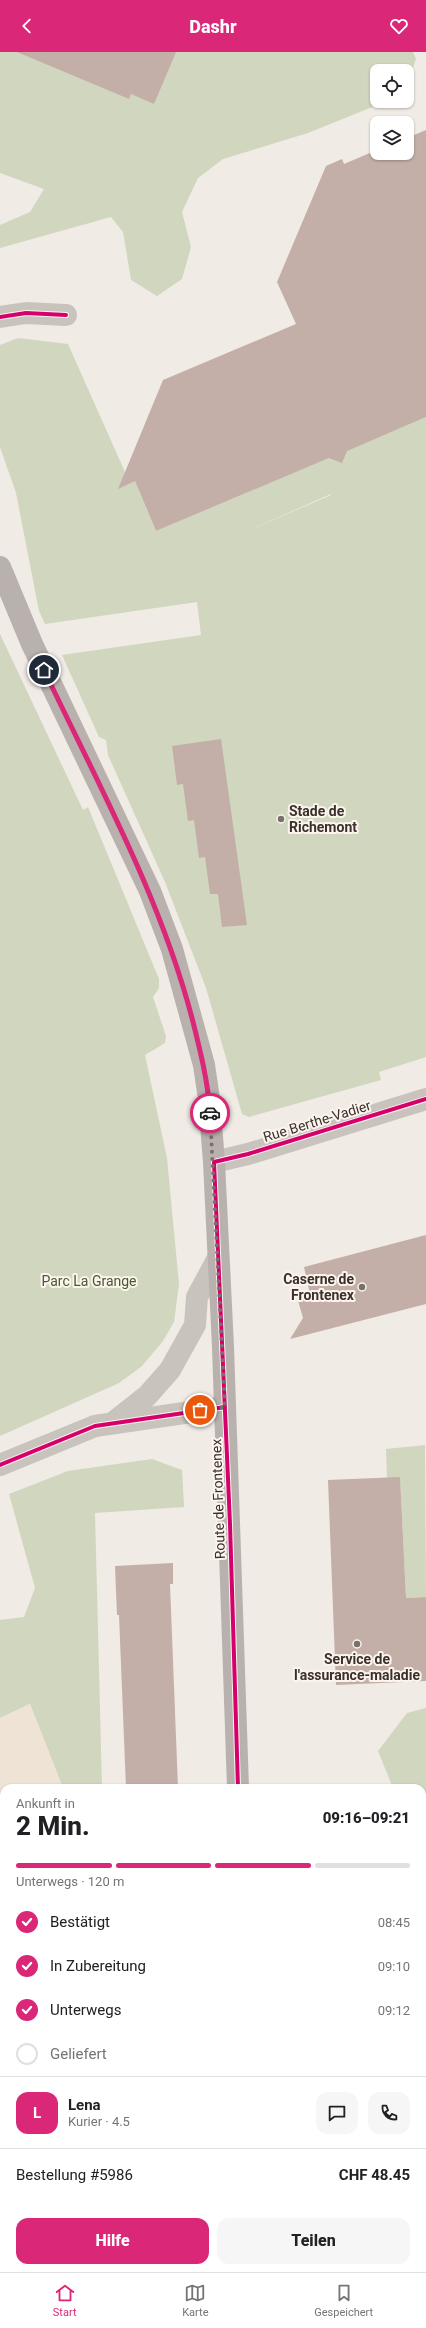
<!DOCTYPE html>
<html lang="de">
<meta charset="utf-8">
<style>
body{margin:0;font-family:Roboto,sans-serif;background:#f6f6f6;color:#202124;height:100vh;display:flex;flex-direction:column;font-size:15px;white-space:nowrap}
*{box-sizing:border-box;margin:0}
p{font-size:13px;color:#757577}
.icon{flex:none;width:22px;height:22px;fill:none;stroke:currentColor;stroke-width:2;stroke-linecap:round;stroke-linejoin:round}
.map{position:relative;flex:1;overflow:hidden}
.drawer{position:absolute;left:0px;top:1732px;width:426px;height:488px;display:flex;flex-direction:column;background:#fff;border-radius:12px 12px 0 0;box-shadow:0 1px 3px #0004}
.drawer>*{flex:none}
.fabs{position:absolute;left:370px;top:12px;display:grid;gap:8px}
.fabs a{display:grid;place-items:center;width:44px;height:44px;border-radius:8px;background:#fff;box-shadow:0 1px 3px #0004;font-size:20px}
.pin{position:absolute;display:grid;place-items:center;width:34px;height:34px;color:#fff;margin:-17px;border:2px solid #fff;border-radius:50%;box-shadow:0 1px 4px #0007}
.courier{position:absolute;display:grid;place-items:center;width:40px;height:40px;margin:-20px;border:3px solid #db2777;border-radius:50%;background:#fff;color:#222;box-shadow:0 1px 5px #0007}
.summary em{font-style:normal;font-weight:800}
.summary div{display:flex;flex-direction:column-reverse}
.summary{display:flex;align-items:center;justify-content:space-between;height:68px;padding:0 16px}
h1{font-size:26px;font-weight:800;line-height:30px}
.bar{display:grid;grid-template-columns:repeat(4,1fr);gap:6px 4px;align-content:center;height:48px;padding:0 16px}
.bar i{height:5px;border-radius:3px;background:#e0e0e0}
.bar .on{background:#db2777}
.bar p{grid-column:span 4}
.line{display:flex;align-items:center;gap:10px;padding:0 16px;border-top:1px solid #e0e0e0}
.line div{flex:1}
.round{display:grid;place-items:center;flex:none;width:42px;height:42px;border-radius:12px;background:#f6f6f6}
ol{padding:0 16px;list-style:none}
li{display:flex;align-items:center;gap:12px;height:44px}
li p{margin-inline-start:auto}
li .icon{padding:4px;border-radius:50%;background:#db2777;color:#fff;stroke-width:4}
li:last-child{color:#757577}
li i{width:22px;height:22px;border:2px solid #e0e0e0;border-radius:50%}
.cta{display:flex;gap:8px;margin-top:auto;padding:8px 16px}
.cta a{flex:1;height:46px;border-radius:12px;background:#db2777;color:#fff;font-size:16px;font-weight:800;line-height:46px;text-align:center}
.cta a+a{background:#f6f6f6;color:#202124}
header{display:flex;justify-content:space-between;align-items:center;height:52px;padding:0 16px;background:#db2777;color:#fff;font-size:18px;font-weight:800}
.menu{display:flex;justify-content:space-around;align-items:center;height:56px;border-top:1px solid #e0e0e0;background:#fff;font-size:11px;color:#757577}
.menu a{display:grid;justify-items:center;gap:2px}
.menu .on{color:#db2777}
.map>svg:first-child{display:block}
.green{fill:#d1d6bf;fill-rule:evenodd}
.plaza{fill:#eee3d5}
.building{fill:#c3afa7}
.lines{fill:none;stroke-linecap:round;stroke-linejoin:round}
.minor{stroke:#c9c3be;stroke-width:22}
.major{stroke:#b8b1ad;stroke-width:22}
.cycleway-casing{stroke:#fbf5ee;stroke-width:6}
.cycleway{stroke:#d6006c;stroke-width:4}
.done{stroke:#7a716c;stroke-width:4;stroke-dasharray:0 7.2}
.route{stroke:#db2777;stroke-width:5}
.poi-dot{fill:#7a716c;stroke:#fbf5ee;stroke-width:1.5}
.labels{text-anchor:middle;stroke-width:4;stroke-linejoin:round;paint-order:stroke}
.poi-label{font-size:14px;font-weight:bold;fill:#3b302b;stroke:#fbf5ee;text-anchor:start}
.street-label{font-size:14px;fill:#3b302b;stroke:#fbf5ee}
.park-label{font-size:14px;fill:#4a5a2e;stroke:#fbf5ee}
</style>
<header><svg class="icon" aria-label="back" viewBox="0 0 24 24"><path d="M15 5l-7 7 7 7"/></svg>Dashr<svg class="icon" aria-label="heart" viewBox="0 0 24 24"><path d="M12 20l-8-8c-3-5 5-10 8-4 3-6 11-1 8 4z"/></svg></header>
<div class="map">
<svg width="426" height="2220" viewBox="0 0 426 2220">
<rect width="100%" height="100%" fill="#f0ebe5"/>
<path class="green" d="M 0,0 L 413,0 L 416,7 L 407,32 L 407,19 L 377,19 L 377,49 L 387,49 L 308,81 L 223,107 L 198,126 L 182,160 L 191,195 L 182,227 L 157,244 L 131,228 L 123,180 L 111,165 L 0,196 L 0,173 L 30,160 L 44,137 L 0,121 Z
M 18,286 L 68,292 L 125,420 L 135,429 L 156,479 L 426,365 L 426,1005 L 379,1020 L 381,1028 L 249,1065 L 242,1062 L 206,936 L 165,830 L 108,703 L 106,688 L 99,685 L 62,603 L 201,583 L 197,550 L 45,572 L 39,559 L 16,441 L 0,395 L 0,293 ZM 331,443 L 236,484 L 331,442 Z
M 0,582 L 83,758 L 88,755 L 159,927 L 159,936 L 153,945 L 166,984 L 165,991 L 145,1003 L 167,1106 L 179,1232 L 174,1270 L 163,1289 L 142,1314 L 119,1331 L 0,1384 Z
M 425,1393 L 426,1545 L 406,1546 L 400,1426 L 387,1426 L 386,1397 Z
M 152,1407 L 182,1418 L 184,1455 L 95,1461 L 102,1736 L 63,1736 L 30,1652 L 0,1666 L 0,1568 L 24,1565 L 35,1536 L 9,1442 L 68,1419 Z
M 426,1656 L 426,1743 L 422,1744 L 422,1736 L 393,1736 L 378,1699 L 407,1661 Z
M 422,1753 L 426,1776 L 424,1776 L 426,1791 L 422,1791 Z
M 426,2023 L 426,2220 L 308,2220 L 308,2216 L 422,2216 L 422,2024 Z
M 0,2040 L 4,2040 L 4,2216 L 104,2216 L 104,2220 L 0,2220 Z"/>
<path class="plaza" d="M 30,1652 L 63,1736 L 4,1736 L 4,1802 L 0,1803 L 0,1666 Z"/>
<path class="building" d="M 17,0 L 176,0 L 154,52 L 131,42 L 129,47 Z
M 426,78 L 426,365 L 347,399 L 342,411 L 329,406 L 156,479 L 135,429 L 118,437 L 163,328 L 296,272 L 277,230 L 326,114 L 342,107 L 344,112 L 377,98 L 377,101 L 407,101 L 407,86 Z
M 221,687 L 247,873 L 222,875 L 218,842 L 210,842 L 205,805 L 199,806 L 194,768 L 188,769 L 183,732 L 177,733 L 172,694 Z
M 426,1183 L 426,1252 L 290,1287 L 303,1266 L 297,1245 L 310,1242 L 304,1215 Z
M 400,1425 L 406,1546 L 426,1545 L 426,1629 L 336,1633 L 328,1428 Z
M 173,1511 L 173,1532 L 170,1532 L 178,1736 L 126,1736 L 119,1563 L 117,1563 L 115,1514 Z"/>
<g class="lines">
<path class="minor" d="M 0,265 L 26,261 L 66,263
M 214,1110 L 248,1102 L 426,1047
M 114,1370 L 147,1344 L 170,1318 L 195,1273 L 197,1245 L 218,1206
M 0,1413 L 95,1374 L 225,1355"/>
<path class="major" d="M 0,515 L 32,592 L 150,839 L 172,897 L 204,1013 L 209,1047 L 214,1110 L 223,1295 L 238,1736
M 254,2216 L 255,2220"/>
<defs>
<path id="cycleway" d="M 0,265 L 26,261 L 66,263
M 0,1413 L 95,1374 L 225,1355
M 238,1736 L 230,1472 L 214,1110 L 248,1102 L 426,1047"/>
</defs>
<use href="#cycleway" class="cycleway-casing"/>
<use href="#cycleway" class="cycleway"/>
</g>
<g class="lines">
<path class="done" d="M 200,1358 L 225,1355 L 210,1061"/>
<path class="route" d="M 44,618 C 98,732 160,844 192,966 C 200,998 208,1029 210,1061"/>
</g>
<g class="poi-dot">
<circle cx="281" cy="767" r="4"/>
<circle cx="362" cy="1235" r="4"/>
<circle cx="357" cy="1592" r="4"/>
</g>
<g class="labels">
<g class="poi-label">
<text x="289" y="764">Stade de<tspan x="289" dy="16">Richemont</tspan></text>
<text x="354" y="1232" text-anchor="end">Caserne de<tspan x="354" dy="16">Frontenex</tspan></text>
<text x="357" y="1612" text-anchor="middle">Service de<tspan x="357" dy="16">l'assurance-maladie</tspan></text>
</g>
<g class="street-label">
<text transform="translate(317 1069) rotate(-17)" y="5">Rue Berthe-Vadier</text>
<text transform="translate(218 1447) rotate(-92)" y="5">Route de Frontenex</text>
</g>
<g class="park-label">
<text x="89" y="1234">Parc La Grange</text>
</g>
</g>
</svg>
<div class="fabs">
<a><svg class="icon" aria-label="locate" viewBox="0 0 24 24"><circle cx="12" cy="12" r="6"/><path d="M12 2v4M12 18v4M2 12h4M18 12h4"/></svg></a>
<a><svg class="icon" aria-label="layers" viewBox="0 0 24 24"><path d="M12 4l9 5-9 5-9-5zM3 14l9 5 9-5"/></svg></a>
</div>
<div class="pin" style="left:200px;top:1358px;background:#ea580c"><svg class="icon" aria-label="bag" viewBox="0 0 24 24"><path d="M5 8h14l-1 12H6zM9 8a3 3 0 0 1 6 0"/></svg></div>
<div class="pin" style="left:44px;top:618px;background:#1f2937"><svg class="icon" aria-label="home" viewBox="0 0 24 24"><path d="M3 11l9-7 9 7M6 9v11h12V9"/></svg></div>
<div class="courier" style="left:210px;top:1061px"><svg class="icon" aria-label="car" viewBox="0 0 24 24"><path d="M5 17H2v-5l4-1 3-4h7l3 4 3 1v5h-3M9 17h6M6 11h13"/><circle cx="7" cy="17" r="2"/><circle cx="17" cy="17" r="2"/></svg></div>
<section class="drawer">
<div class="summary"><div><h1>2 Min.</h1><p>Ankunft in</p></div><em>09:16–09:21</em></div>
<div class="bar"><i class="on"></i><i class="on"></i><i class="on"></i><i></i><p>Unterwegs · 120 m</p></div>
<ol>
<li><svg class="icon" aria-label="check" viewBox="0 0 24 24"><path d="M5 12l5 5 9-10"/></svg>Bestätigt<p>08:45</p></li>
<li><svg class="icon" aria-label="check" viewBox="0 0 24 24"><path d="M5 12l5 5 9-10"/></svg>In Zubereitung<p>09:10</p></li>
<li><svg class="icon" aria-label="check" viewBox="0 0 24 24"><path d="M5 12l5 5 9-10"/></svg>Unterwegs<p>09:12</p></li>
<li><i></i>Geliefert</li>
</ol>
<div class="line" style="height:72px"><b class="round" style="background:#db2777;color:#fff">L</b><div><b>Lena</b><p>Kurier · 4.5</p></div><a class="round"><svg class="icon" aria-label="chat" viewBox="0 0 24 24"><path d="M4 5h16v11H9l-5 4z"/></svg></a><a class="round"><svg class="icon" aria-label="phone" viewBox="0 0 24 24"><path d="M5 4h4l2 5-3 2q2 4 5 5l2-3 5 2v4C11 20 4 13 5 4z"/></svg></a></div>
<div class="line" style="height:52px"><div>Bestellung #5986</div><b>CHF 48.45</b></div>
<div class="cta"><a>Hilfe</a><a>Teilen</a></div>
</section>
</div>
<nav class="menu">
<a class="on"><svg class="icon" aria-label="home" viewBox="0 0 24 24"><path d="M3 11l9-7 9 7M6 9v11h12V9"/></svg>Start</a>
<a><svg class="icon" aria-label="map" viewBox="0 0 24 24"><path d="M3 6l6-2 6 2 6-2v14l-6 2-6-2-6 2zM9 4v14M15 6v14"/></svg>Karte</a>
<a><svg class="icon" aria-label="saved" viewBox="0 0 24 24"><path d="M7 4h10v16l-5-4-5 4z"/></svg>Gespeichert</a>
</nav>
